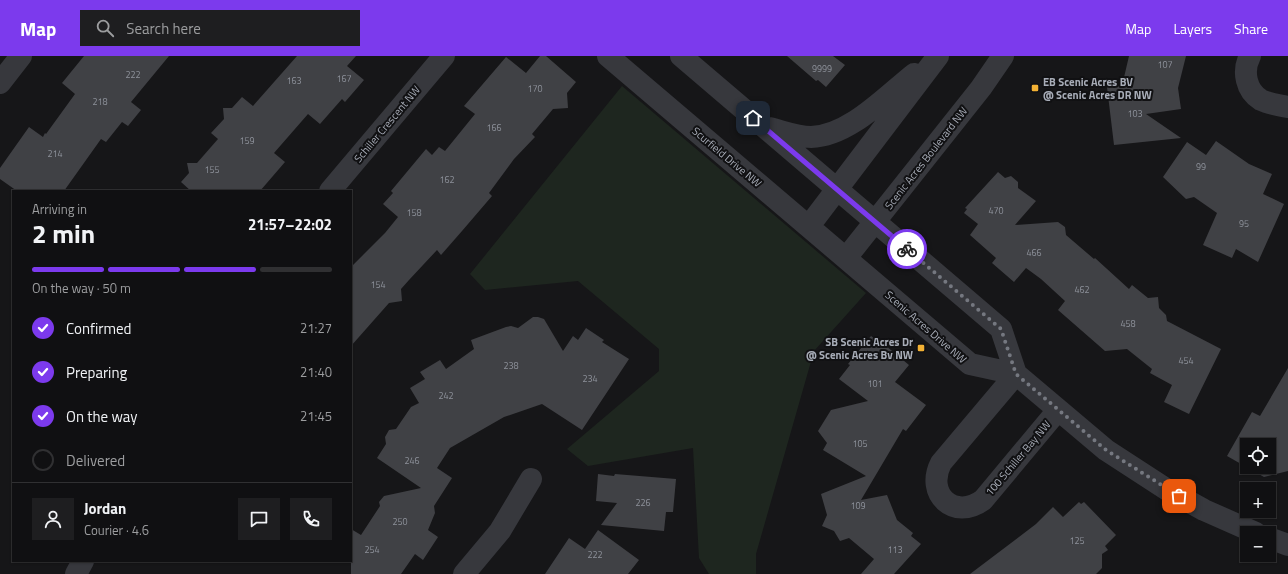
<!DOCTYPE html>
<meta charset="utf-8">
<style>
body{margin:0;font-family:"Titillium Web",sans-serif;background:#1e1e20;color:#f1f3f6;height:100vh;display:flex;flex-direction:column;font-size:15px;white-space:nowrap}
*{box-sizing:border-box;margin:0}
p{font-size:13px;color:#9c9d9f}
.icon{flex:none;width:22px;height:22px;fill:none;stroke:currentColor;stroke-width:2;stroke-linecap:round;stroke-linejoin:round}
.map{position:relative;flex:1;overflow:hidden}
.sheet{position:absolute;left:12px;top:134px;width:340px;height:372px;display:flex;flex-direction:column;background:#101012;border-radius:0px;box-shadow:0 1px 3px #0004,0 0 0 1px #303032}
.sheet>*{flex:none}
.controls{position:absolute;left:1240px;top:382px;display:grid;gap:8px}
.controls a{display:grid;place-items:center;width:36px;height:36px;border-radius:0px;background:#101012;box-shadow:0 1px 3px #0004,0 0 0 1px #303032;font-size:20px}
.pin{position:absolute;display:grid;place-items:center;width:34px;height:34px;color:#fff;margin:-17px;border-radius:8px;box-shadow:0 2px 6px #0006}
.courier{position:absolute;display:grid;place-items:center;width:40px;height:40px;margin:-20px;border:3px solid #7c3aed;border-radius:50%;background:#fff;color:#222;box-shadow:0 1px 5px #0007}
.headline em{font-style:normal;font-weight:700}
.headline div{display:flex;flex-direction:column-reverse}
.headline{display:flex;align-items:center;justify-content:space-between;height:68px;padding:0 20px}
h1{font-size:26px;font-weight:700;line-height:30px}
.bar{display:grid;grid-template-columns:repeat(4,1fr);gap:6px 4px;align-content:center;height:48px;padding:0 20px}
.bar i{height:5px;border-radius:3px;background:#303032}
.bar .selected{background:#7c3aed}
.bar p{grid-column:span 4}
.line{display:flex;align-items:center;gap:10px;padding:0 20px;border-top:1px solid #303032}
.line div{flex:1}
.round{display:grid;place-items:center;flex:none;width:42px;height:42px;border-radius:0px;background:#1e1e20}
ol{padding:0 20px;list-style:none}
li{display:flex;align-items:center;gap:12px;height:44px}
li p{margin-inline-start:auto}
li .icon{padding:4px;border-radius:50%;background:#7c3aed;color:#fff;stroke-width:4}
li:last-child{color:#9c9d9f}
li i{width:22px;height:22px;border:2px solid #303032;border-radius:50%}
header{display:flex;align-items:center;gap:24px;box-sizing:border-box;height:56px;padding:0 20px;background:#7c3aed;color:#fff}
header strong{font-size:19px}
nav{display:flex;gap:22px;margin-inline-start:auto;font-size:14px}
.search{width:280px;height:36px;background:#1e1e20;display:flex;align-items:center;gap:10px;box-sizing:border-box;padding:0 14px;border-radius:0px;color:#9c9d9f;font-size:15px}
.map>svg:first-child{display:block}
.green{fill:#1e261f}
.building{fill:#404145;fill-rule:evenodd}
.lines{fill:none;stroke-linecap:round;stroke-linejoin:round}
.minor{stroke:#37383d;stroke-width:22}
.done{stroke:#757880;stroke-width:4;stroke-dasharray:0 7.2}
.route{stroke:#7c3aed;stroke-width:5}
.poi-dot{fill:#f2b134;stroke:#111113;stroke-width:1.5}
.labels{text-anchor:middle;stroke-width:4;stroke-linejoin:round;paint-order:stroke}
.number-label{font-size:9px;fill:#8e929b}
.poi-label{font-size:11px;font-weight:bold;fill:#a8adb8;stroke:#111113;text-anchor:start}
.street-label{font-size:11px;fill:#a8adb8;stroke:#111113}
</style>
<header>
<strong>Map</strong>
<div class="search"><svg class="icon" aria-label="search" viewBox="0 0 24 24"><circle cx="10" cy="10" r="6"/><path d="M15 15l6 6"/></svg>Search here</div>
<nav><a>Map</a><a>Layers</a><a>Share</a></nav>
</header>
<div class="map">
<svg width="1288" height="518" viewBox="0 0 1288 518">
<rect width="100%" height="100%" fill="#161618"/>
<path class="green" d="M 622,30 L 866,237 L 814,295 L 756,498 L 756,518 L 709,518 L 699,502 L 693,392 L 588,410 L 567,393 L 659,315 L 659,293 L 578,225 L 485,234 L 470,218 Z"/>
<path class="building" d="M 84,0 L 169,0 L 131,46 L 141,54 L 128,70 L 122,66 L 106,86 L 101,83 L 64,135 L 17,135 L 0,123 L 0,112 L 29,71 L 43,81 L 45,77 L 46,78 L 75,38 L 62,27 Z
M 297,0 L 356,0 L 347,10 L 364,24 L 345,46 L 342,43 L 320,68 L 308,58 L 274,97 L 285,106 L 260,135 L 191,135 L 181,126 L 189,117 L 187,107 L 197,107 L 218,83 L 211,77 L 224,63 L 223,52 L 232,52 L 242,41 L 253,50 Z
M 540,0 L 546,0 L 576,26 L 567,37 L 568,52 L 553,53 L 532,78 L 535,81 L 514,103 L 489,137 L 492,140 L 462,175 L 441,199 L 437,194 L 409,224 L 401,233 L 402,245 L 389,247 L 351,290 L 351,211 L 385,177 L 398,161 L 383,148 L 393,137 L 391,135 L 426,93 L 432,99 L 439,91 L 445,95 L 475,58 L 464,50 L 506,1 L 526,17 Z
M 787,0 L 833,0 L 845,9 L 826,31 L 818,24 L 816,25 Z
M 1129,0 L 1186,0 L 1178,32 L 1181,53 L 1146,58 L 1181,82 L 1114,89 L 1107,31 L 1122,30 Z
M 1216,85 L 1249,108 L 1272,118 L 1263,138 L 1284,148 L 1258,206 L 1236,193 L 1232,202 L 1203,189 L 1217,157 L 1194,141 L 1186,143 L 1163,121 L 1187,86 L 1206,99 Z
M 998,116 L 1005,122 L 1011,120 L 1018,126 L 1018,132 L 1036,145 L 1015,169 L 1058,166 L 1065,171 L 1066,179 L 1094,203 L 1095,202 L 1129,233 L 1132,229 L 1148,242 L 1158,241 L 1159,252 L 1166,259 L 1167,265 L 1221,293 L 1189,358 L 1164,346 L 1172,329 L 1150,317 L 1152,313 L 1127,293 L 1105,295 L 1058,254 L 1065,245 L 1041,223 L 1026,212 L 1014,226 L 992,207 L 996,202 L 970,179 L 978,168 L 964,157 L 967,153 L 965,152 Z
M 533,261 L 538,261 L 544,263 L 563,295 L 573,280 L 578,284 L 586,272 L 604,284 L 602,286 L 629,303 L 582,374 L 542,348 L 504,361 L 450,392 L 437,412 L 452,422 L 434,450 L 435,457 L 428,474 L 438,481 L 423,504 L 415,498 L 401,518 L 351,518 L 351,473 L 361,479 L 380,450 L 379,446 L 384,440 L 421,432 L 377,402 L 386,388 L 385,381 L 389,374 L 396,373 L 411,351 L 419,347 L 410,332 L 425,323 L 420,316 L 440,304 L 446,313 L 474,293 L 471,284 L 506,271 L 511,270 L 518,272 Z
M 871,280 L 879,286 L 880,285 L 909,309 L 895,326 L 926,349 L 906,375 L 903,373 L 861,444 L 887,439 L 897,464 L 913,477 L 911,480 L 921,488 L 894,518 L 861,518 L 874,503 L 849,482 L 840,485 L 834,475 L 822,470 L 827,459 L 821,438 L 866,420 L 823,394 L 827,387 L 818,375 L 831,354 L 868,345 L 839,323 L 850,309 L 848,308 Z
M 1288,312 L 1288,415 L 1264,421 L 1227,400 L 1252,356 L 1260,360 ZM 1247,389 L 1269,389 L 1269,411 L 1247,411 Z
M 598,418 L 614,420 L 615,418 L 676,423 L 673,456 L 666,456 L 664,475 L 601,469 L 617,447 L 596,445 Z
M 1079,446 L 1081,448 L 1084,446 L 1116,479 L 1105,490 L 1108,494 L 1102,498 L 1102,512 L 1096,518 L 970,518 L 1036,468 L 1053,451 L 1063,461 Z
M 598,474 L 639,504 L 628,518 L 545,518 L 569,482 L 585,493 Z"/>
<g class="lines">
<path class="minor" d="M 608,0 L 970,308 L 1016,318 L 1106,394 L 1166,433 L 1204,454 L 1256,477
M 681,0 L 1001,273 L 1016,318
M 1250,0 C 1242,15 1246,35 1261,44 C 1269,48 1279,49 1288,51
M 0,27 L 21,0
M 769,72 C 782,75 797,81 811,81 C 849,80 885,41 914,18
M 330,135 L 444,0
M 809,170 L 938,0
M 846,202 L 981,32 L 1003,0
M 1016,318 L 941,407 C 925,438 954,465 983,444 L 1058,354
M 1269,482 L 1288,489
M 76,518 L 83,505
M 464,518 L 500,475 L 531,423"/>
</g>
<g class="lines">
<path class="done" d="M 907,193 L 1001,273 L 1016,318 L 1106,394 L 1179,440"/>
<path class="route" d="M 753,62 L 907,193"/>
</g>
<g class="poi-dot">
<rect x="1031" y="28" width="8" height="8" rx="2"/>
<rect x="917" y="288" width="8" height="8" rx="2"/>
</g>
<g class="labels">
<g class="number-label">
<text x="1165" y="12">107</text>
<text x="822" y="16">9999</text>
<text x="133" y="22">222</text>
<text x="344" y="26">167</text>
<text x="294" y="28">163</text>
<text x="535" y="36">170</text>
<text x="100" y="49">218</text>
<text x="1135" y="61">103</text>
<text x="494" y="75">166</text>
<text x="247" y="88">159</text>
<text x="55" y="101">214</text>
<text x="1201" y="114">99</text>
<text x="212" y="117">155</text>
<text x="447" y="127">162</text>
<text x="996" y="158">470</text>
<text x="414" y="160">158</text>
<text x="1244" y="171">95</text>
<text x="1034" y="200">466</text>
<text x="378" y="232">154</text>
<text x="1082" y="237">462</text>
<text x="1128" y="271">458</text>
<text x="1186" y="308">454</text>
<text x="511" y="313">238</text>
<text x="590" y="326">234</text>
<text x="875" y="331">101</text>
<text x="446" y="343">242</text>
<text x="860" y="391">105</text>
<text x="412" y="408">246</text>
<text x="643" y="450">226</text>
<text x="858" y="453">109</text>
<text x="400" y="469">250</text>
<text x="1077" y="488">125</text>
<text x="372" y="497">254</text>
<text x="895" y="497">113</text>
<text x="595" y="502">222</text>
</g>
<g class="poi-label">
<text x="1043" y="30">EB Scenic Acres BV<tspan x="1043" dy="13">@ Scenic Acres DR NW</tspan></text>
<text x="913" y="290" text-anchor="end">SB Scenic Acres Dr<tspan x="913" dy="13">@ Scenic Acres Bv NW</tspan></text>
</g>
<g class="street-label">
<text transform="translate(387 68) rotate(-50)" y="4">Schiller Crescent NW</text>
<text transform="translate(727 101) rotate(40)" y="4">Scurfield Drive NW</text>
<text transform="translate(926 102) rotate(-52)" y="4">Scenic Acres Boulevard NW</text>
<text transform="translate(926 271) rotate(41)" y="4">Scenic Acres Drive NW</text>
<text transform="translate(1018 402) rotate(-50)" y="4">100 Schiller Bay NW</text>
</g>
</g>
</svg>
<div class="controls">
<a><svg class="icon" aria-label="locate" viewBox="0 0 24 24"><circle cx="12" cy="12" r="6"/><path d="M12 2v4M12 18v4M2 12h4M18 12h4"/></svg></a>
<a>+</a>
<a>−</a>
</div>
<div class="pin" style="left:1179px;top:440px;background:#ea580c"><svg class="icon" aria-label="bag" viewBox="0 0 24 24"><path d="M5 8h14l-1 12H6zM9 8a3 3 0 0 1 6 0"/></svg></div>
<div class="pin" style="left:753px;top:62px;background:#1f2937"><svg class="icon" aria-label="home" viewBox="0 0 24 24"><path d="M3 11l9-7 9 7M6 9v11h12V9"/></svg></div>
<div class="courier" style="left:907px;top:193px"><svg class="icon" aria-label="bike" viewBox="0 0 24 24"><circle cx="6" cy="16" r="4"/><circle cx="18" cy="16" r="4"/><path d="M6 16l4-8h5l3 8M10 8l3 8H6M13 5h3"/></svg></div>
<section class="sheet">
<div class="headline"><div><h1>2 min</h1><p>Arriving in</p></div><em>21:57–22:02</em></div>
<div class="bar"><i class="selected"></i><i class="selected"></i><i class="selected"></i><i></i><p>On the way · 50 m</p></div>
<ol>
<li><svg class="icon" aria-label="check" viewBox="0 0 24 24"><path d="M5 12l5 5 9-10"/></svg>Confirmed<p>21:27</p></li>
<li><svg class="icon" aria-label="check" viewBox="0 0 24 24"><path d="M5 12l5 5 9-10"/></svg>Preparing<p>21:40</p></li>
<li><svg class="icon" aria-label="check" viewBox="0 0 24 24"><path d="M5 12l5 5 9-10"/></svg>On the way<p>21:45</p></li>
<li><i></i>Delivered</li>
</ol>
<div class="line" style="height:72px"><a class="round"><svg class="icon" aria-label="person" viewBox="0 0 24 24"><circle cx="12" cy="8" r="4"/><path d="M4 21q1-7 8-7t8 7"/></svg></a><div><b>Jordan</b><p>Courier · 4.6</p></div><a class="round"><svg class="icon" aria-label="chat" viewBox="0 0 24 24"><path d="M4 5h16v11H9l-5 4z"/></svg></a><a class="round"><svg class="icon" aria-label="phone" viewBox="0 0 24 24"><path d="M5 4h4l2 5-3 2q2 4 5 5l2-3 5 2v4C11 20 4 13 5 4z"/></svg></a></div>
</section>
</div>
